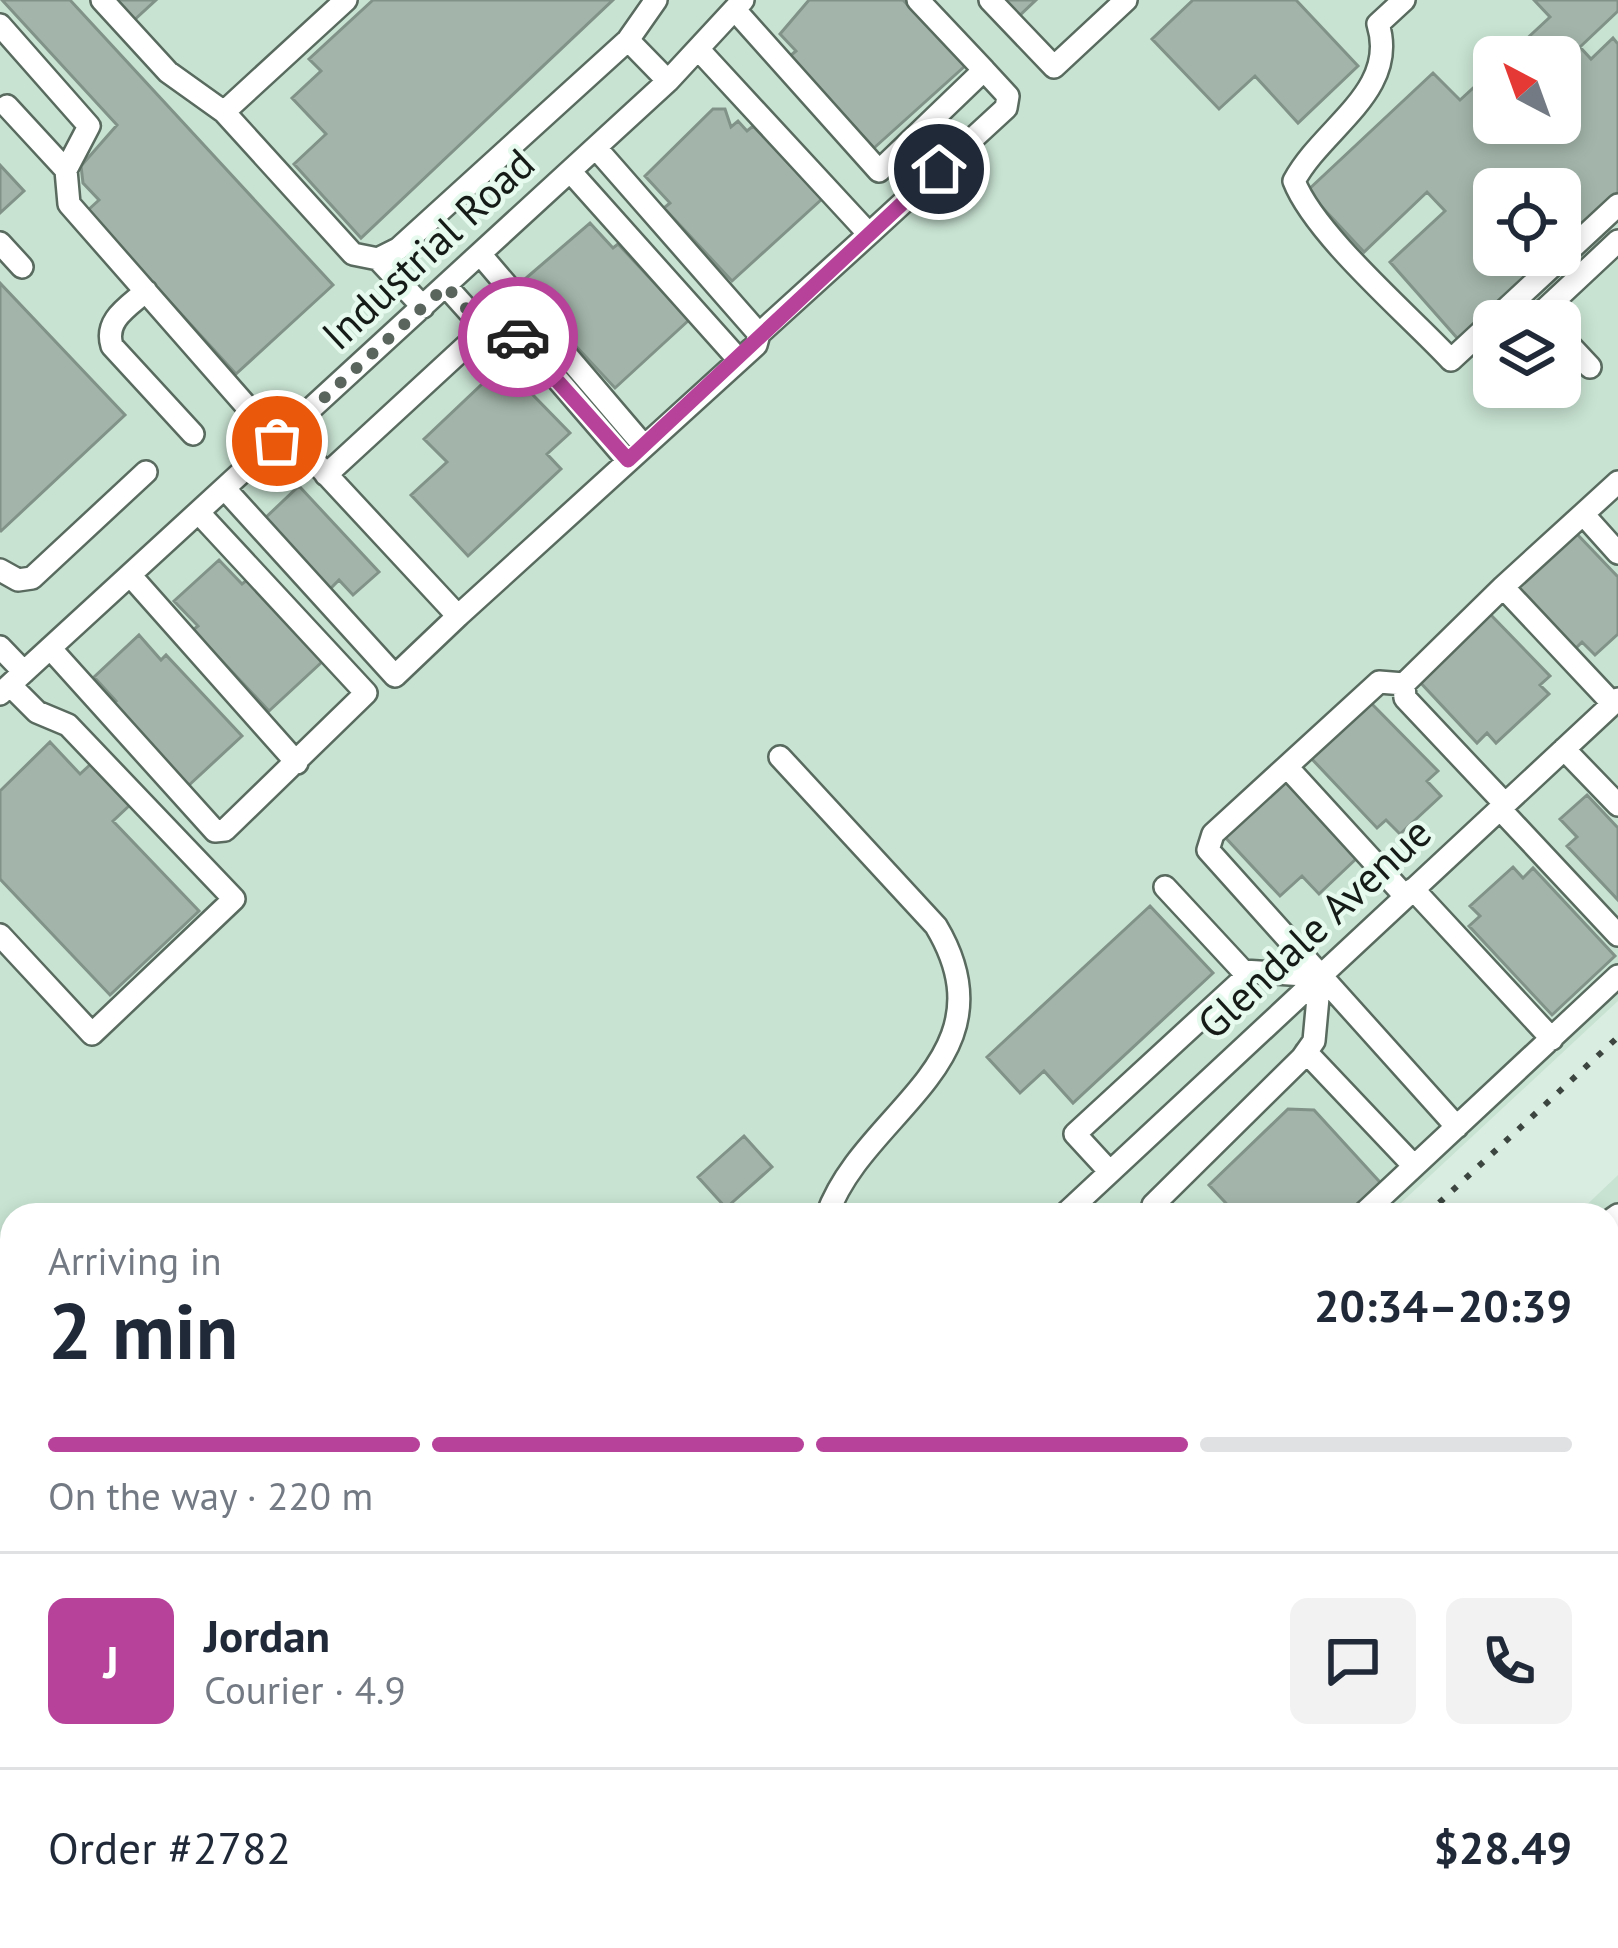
<!DOCTYPE html>
<meta charset="utf-8">
<style>
body{margin:0;font-family:"PT Sans",sans-serif;background:#f2f2f3;color:#1f2937;height:100vh;display:flex;flex-direction:column;font-size:45px;white-space:nowrap}
*{box-sizing:border-box;margin:0}
p{font-size:39px;color:#747a83}
.icon{flex:none;width:66px;height:66px;fill:none;stroke:currentColor;stroke-width:2;stroke-linecap:round;stroke-linejoin:round}
.map{position:relative;flex:1;overflow:hidden}
.details{position:absolute;left:0px;top:1203px;width:1620px;height:747px;display:flex;flex-direction:column;background:#fff;border-radius:36px 36px 0 0;box-shadow:0 6px 18px #0003}
.details>*{flex:none}
.needle{width:78px;rotate:319deg}
.controls{position:absolute;left:1473px;top:36px;display:grid;gap:24px}
.controls a{display:grid;place-items:center;width:108px;height:108px;border-radius:18px;background:#fff;box-shadow:0 6px 18px #0003;font-size:60px}
.pin{position:absolute;display:grid;place-items:center;width:102px;height:102px;color:#fff;margin:-51px;border:6px solid #fff;border-radius:50%;box-shadow:0 3px 12px #0007}
.courier{position:absolute;display:grid;place-items:center;width:120px;height:120px;margin:-60px;border:9px solid #b6429a;border-radius:50%;background:#fff;color:#222;box-shadow:0 3px 15px #0007}
.summary em{font-style:normal;font-weight:700}
.summary div{display:flex;flex-direction:column-reverse}
.summary{display:flex;align-items:center;justify-content:space-between;height:204px;padding:0 48px}
h1{font-size:78px;font-weight:700;line-height:90px}
.bar{display:grid;grid-template-columns:repeat(4,1fr);gap:18px 12px;align-content:center;height:144px;padding:0 48px}
.bar i{height:15px;border-radius:9px;background:#e0e1e3}
.bar .selected{background:#b6429a}
.bar p{grid-column:span 4}
.line{display:flex;align-items:center;gap:30px;padding:0 48px;border-top:3px solid #e0e1e3}
.line div{flex:1}
.round{display:grid;place-items:center;flex:none;width:126px;height:126px;border-radius:18px;background:#f2f2f3}
.map>svg:first-child{display:block}
.built{fill:#c8e3d2;fill-rule:evenodd}
.building{fill:#a3b5aa;stroke:#819388;stroke-width:3}
.lines{fill:none;stroke-linecap:round;stroke-linejoin:round}
.minor-casing{stroke:#596a5f;stroke-width:26}
.minor{stroke:#fff;stroke-width:21}
.rail{stroke:#3c453f;stroke-width:6;stroke-dasharray:6 12;stroke-linecap:butt}
.done{stroke:#5a655e;stroke-width:12;stroke-dasharray:0 21.6}
.route{stroke:#b6429a;stroke-width:15}
.labels{text-anchor:middle;stroke-width:9;stroke-linejoin:round;paint-order:stroke}
.street-label{font-size:42px;fill:#151c18;stroke:#e7faee}
</style>
<div class="map">
<svg width="1618" height="1948" viewBox="0 0 1618 1948">
<rect width="100%" height="100%" fill="#daede1"/>
<path class="built" d="M 0,0 L 1618,0 L 1618,1001 L 1388,1215 L 12,1215 L 12,1938 L 607,1938 L 596,1948 L 0,1948 ZM 1494,57 L 1560,57 L 1560,123 L 1494,123 ZM 1494,189 L 1560,189 L 1560,255 L 1494,255 ZM 1494,321 L 1560,321 L 1560,387 L 1494,387 Z
M 1618,1175 L 1618,1948 L 777,1948 L 791,1938 L 1608,1938 L 1608,1215 L 1576,1215 Z"/>
<path class="building" d="M 2,0 L 70,0 L 333,285 L 236,374 L 87,211 L 99,200 L 83,183 L 81,166 L 117,125 Z
M 110,0 L 156,0 L 131,23 Z
M 373,0 L 613,0 L 361,238 L 294,164 L 326,134 L 292,98 L 321,71 L 309,59 Z
M 809,0 L 903,0 L 965,66 L 874,148 L 790,56 L 796,51 L 780,34 Z
M 1005,0 L 1036,0 L 1019,16 Z
M 1193,0 L 1296,0 L 1358,66 L 1298,123 L 1255,76 L 1219,109 L 1152,39 Z
M 1534,0 L 1618,0 L 1618,11 L 1580,47 L 1591,59 L 1613,38 L 1618,44 L 1618,192 L 1560,245 L 1560,189 L 1494,189 L 1494,255 L 1549,255 L 1458,339 L 1390,262 L 1445,211 L 1427,192 L 1364,252 L 1307,191 L 1433,73 L 1460,100 L 1494,69 L 1494,123 L 1560,123 L 1560,57 L 1507,57 L 1550,17 Z
M 713,109 L 725,109 L 731,127 L 738,121 L 747,131 L 753,126 L 822,199 L 732,281 L 664,208 L 670,203 L 645,176 Z
M 0,165 L 24,191 L 0,213 Z
M 590,223 L 613,248 L 618,244 L 689,320 L 615,388 L 544,312 L 549,307 L 525,279 Z
M 0,283 L 125,415 L 1,531 L 0,530 Z
M 498,369 L 520,394 L 526,388 L 570,433 L 547,454 L 561,469 L 468,556 L 411,495 L 447,462 L 424,439 Z
M 299,486 L 379,572 L 353,595 L 339,580 L 329,590 L 263,520 Z
M 1576,533 L 1618,577 L 1618,634 L 1595,655 L 1582,642 L 1573,651 L 1515,590 Z
M 219,560 L 242,584 L 247,580 L 323,661 L 269,711 L 193,630 L 198,626 L 174,601 Z
M 1490,614 L 1550,676 L 1540,685 L 1549,694 L 1496,743 L 1487,733 L 1477,743 L 1418,680 Z
M 139,635 L 161,660 L 166,655 L 242,736 L 187,787 L 110,706 L 116,701 L 94,677 Z
M 1369,701 L 1438,771 L 1427,781 L 1441,796 L 1400,834 L 1386,820 L 1377,828 L 1309,756 Z
M 50,742 L 80,774 L 92,763 L 131,804 L 113,821 L 199,911 L 110,995 L 0,879 L 0,791 Z
M 1284,780 L 1358,857 L 1319,894 L 1302,876 L 1280,896 L 1224,836 Z
M 1587,795 L 1618,828 L 1618,900 L 1567,846 L 1577,837 L 1560,819 Z
M 1513,867 L 1523,878 L 1533,868 L 1615,956 L 1552,1015 L 1469,926 L 1480,916 L 1470,906 Z
M 1150,906 L 1213,973 L 1073,1103 L 1044,1071 L 1020,1093 L 987,1057 Z
M 1288,1109 L 1314,1110 L 1388,1191 L 1361,1215 L 1237,1215 L 1209,1185 Z
M 744,1136 L 772,1167 L 726,1208 L 698,1177 Z
M 1608,1331 L 1618,1342 L 1618,1570 L 1608,1580 Z
M 1144,1938 L 1279,1938 L 1288,1948 L 1154,1948 Z"/>
<g class="lines">
<defs>
<path id="minor" d="M 102,0 L 168,72 L 224,112 L 353,254 L 378,259 L 398,249 L 628,40 L 656,0
M 990,0 L 1054,67 L 1126,0
M 1404,0 L 1378,24 C 1399,91 1323,127 1294,181 C 1315,235 1408,314 1451,360 L 1618,205
M 735,10 L 879,171 L 984,70 L 918,0
M 0,25 L 89,126 L 66,170 L 69,204 L 277,441
M 628,40 L 668,81
M 699,50 L 869,234 L 759,334
M 7,106 L 66,170
M 224,112 L 346,0
M 570,171 L 739,360
M 869,234 L 1006,108 L 1008,96 L 984,70
M 0,243 L 22,267
M 480,254 L 644,446
M 378,259 L 423,307
M 146,291 C 128,307 104,320 112,346 L 193,434
M 1547,321 L 1540,314 L 1618,241
M 482,326 L 527,344 L 628,461
M 1560,335 L 1590,367
M 326,475 L 478,335 L 482,326 L 446,286
M 225,489 L 395,676 L 458,616 L 287,432
M 1583,514 L 1618,482
M 0,570 L 18,580 L 32,578 L 146,472
M 130,575 L 297,763
M 1503,587 L 1404,684 L 1405,698 L 1505,804
M 458,616 L 756,345 L 759,334 L 596,148
M 0,647 L 24,672
M 50,648 L 215,831 L 225,830 L 366,693 L 199,513
M 1404,684 L 1379,682 L 1213,834 L 1208,850 L 1457,1127
M 0,694 L 668,81 L 743,0
M 1613,704 L 1503,587 L 1583,514 L 1618,553
M 1564,749 L 1618,805
M 780,757 L 936,926 C 1016,1060 864,1110 827,1215
M 1287,767 L 1405,896
M 1500,809 L 1618,935
M 1165,887 L 1243,971 L 1320,976
M 1413,889 L 1552,1039
M 0,935 L 92,1034 L 234,899 L 68,725 L 37,712 L 10,685
M 1306,1052 L 1414,1166
M 1110,1172 L 1075,1134 L 1250,973
M 1064,1215 L 1618,699
M 1151,1215 L 1153,1205 L 1302,1058 L 1314,1041 L 1320,976
M 1362,1215 L 1618,976
M 1608,1222 L 1618,1215
M 1608,1270 L 1618,1280
M 1608,1700 L 1618,1691
M 0,1728 L 12,1717
M 0,1876 L 12,1889
M 1608,1887 L 1618,1877
M 293,1938 L 303,1948
M 1040,1938 L 1041,1948
M 1464,1938 L 1473,1948
M 48,1948 L 59,1938
M 503,1948 L 513,1938
M 1350,1948 L 1360,1938
M 1544,1948 L 1554,1938"/>
</defs>
<use href="#minor" class="minor-casing"/>
<use href="#minor" class="minor"/>
<path class="rail" d="M 1426,1215 L 1618,1037
M 658,1948 L 669,1938"/>
</g>
<g class="lines">
<path class="done" d="M 277,441 L 446,286 L 482,326 L 518,337"/>
<path class="route" d="M 518,337 L 628,460 L 939,169"/>
</g>
<g class="labels">
<g class="street-label">
<text transform="translate(428 249) rotate(-43)" y="15">Industrial Road</text>
<text transform="translate(1314 928) rotate(-43)" y="15">Glendale Avenue</text>
</g>
</g>
</svg>
<div class="controls">
<a><svg class="needle" viewBox="-14 -14 28 28"><path d="M0-13l5 13h-10z" fill="#e53935"/><path d="M0 13l5-13h-10z" fill="#747a83"/></svg></a>
<a><svg class="icon" aria-label="locate" viewBox="0 0 24 24"><circle cx="12" cy="12" r="6"/><path d="M12 2v4M12 18v4M2 12h4M18 12h4"/></svg></a>
<a><svg class="icon" aria-label="layers" viewBox="0 0 24 24"><path d="M12 4l9 5-9 5-9-5zM3 14l9 5 9-5"/></svg></a>
</div>
<div class="pin" style="left:277px;top:441px;background:#ea580c"><svg class="icon" aria-label="bag" viewBox="0 0 24 24"><path d="M5 8h14l-1 12H6zM9 8a3 3 0 0 1 6 0"/></svg></div>
<div class="pin" style="left:939px;top:169px;background:#1f2937"><svg class="icon" aria-label="home" viewBox="0 0 24 24"><path d="M3 11l9-7 9 7M6 9v11h12V9"/></svg></div>
<div class="courier" style="left:518px;top:337px"><svg class="icon" aria-label="car" viewBox="0 0 24 24"><path d="M5 17H2v-5l4-1 3-4h7l3 4 3 1v5h-3M9 17h6M6 11h13"/><circle cx="7" cy="17" r="2"/><circle cx="17" cy="17" r="2"/></svg></div>
<section class="details">
<div class="summary"><div><h1>2 min</h1><p>Arriving in</p></div><em>20:34–20:39</em></div>
<div class="bar"><i class="selected"></i><i class="selected"></i><i class="selected"></i><i></i><p>On the way · 220 m</p></div>
<div class="line" style="height:216px"><b class="round" style="background:#b6429a;color:#fff">J</b><div><b>Jordan</b><p>Courier · 4.9</p></div><a class="round"><svg class="icon" aria-label="chat" viewBox="0 0 24 24"><path d="M4 5h16v11H9l-5 4z"/></svg></a><a class="round"><svg class="icon" aria-label="phone" viewBox="0 0 24 24"><path d="M5 4h4l2 5-3 2q2 4 5 5l2-3 5 2v4C11 20 4 13 5 4z"/></svg></a></div>
<div class="line" style="height:156px"><div>Order #2782</div><b>$28.49</b></div>
</section>
</div>
